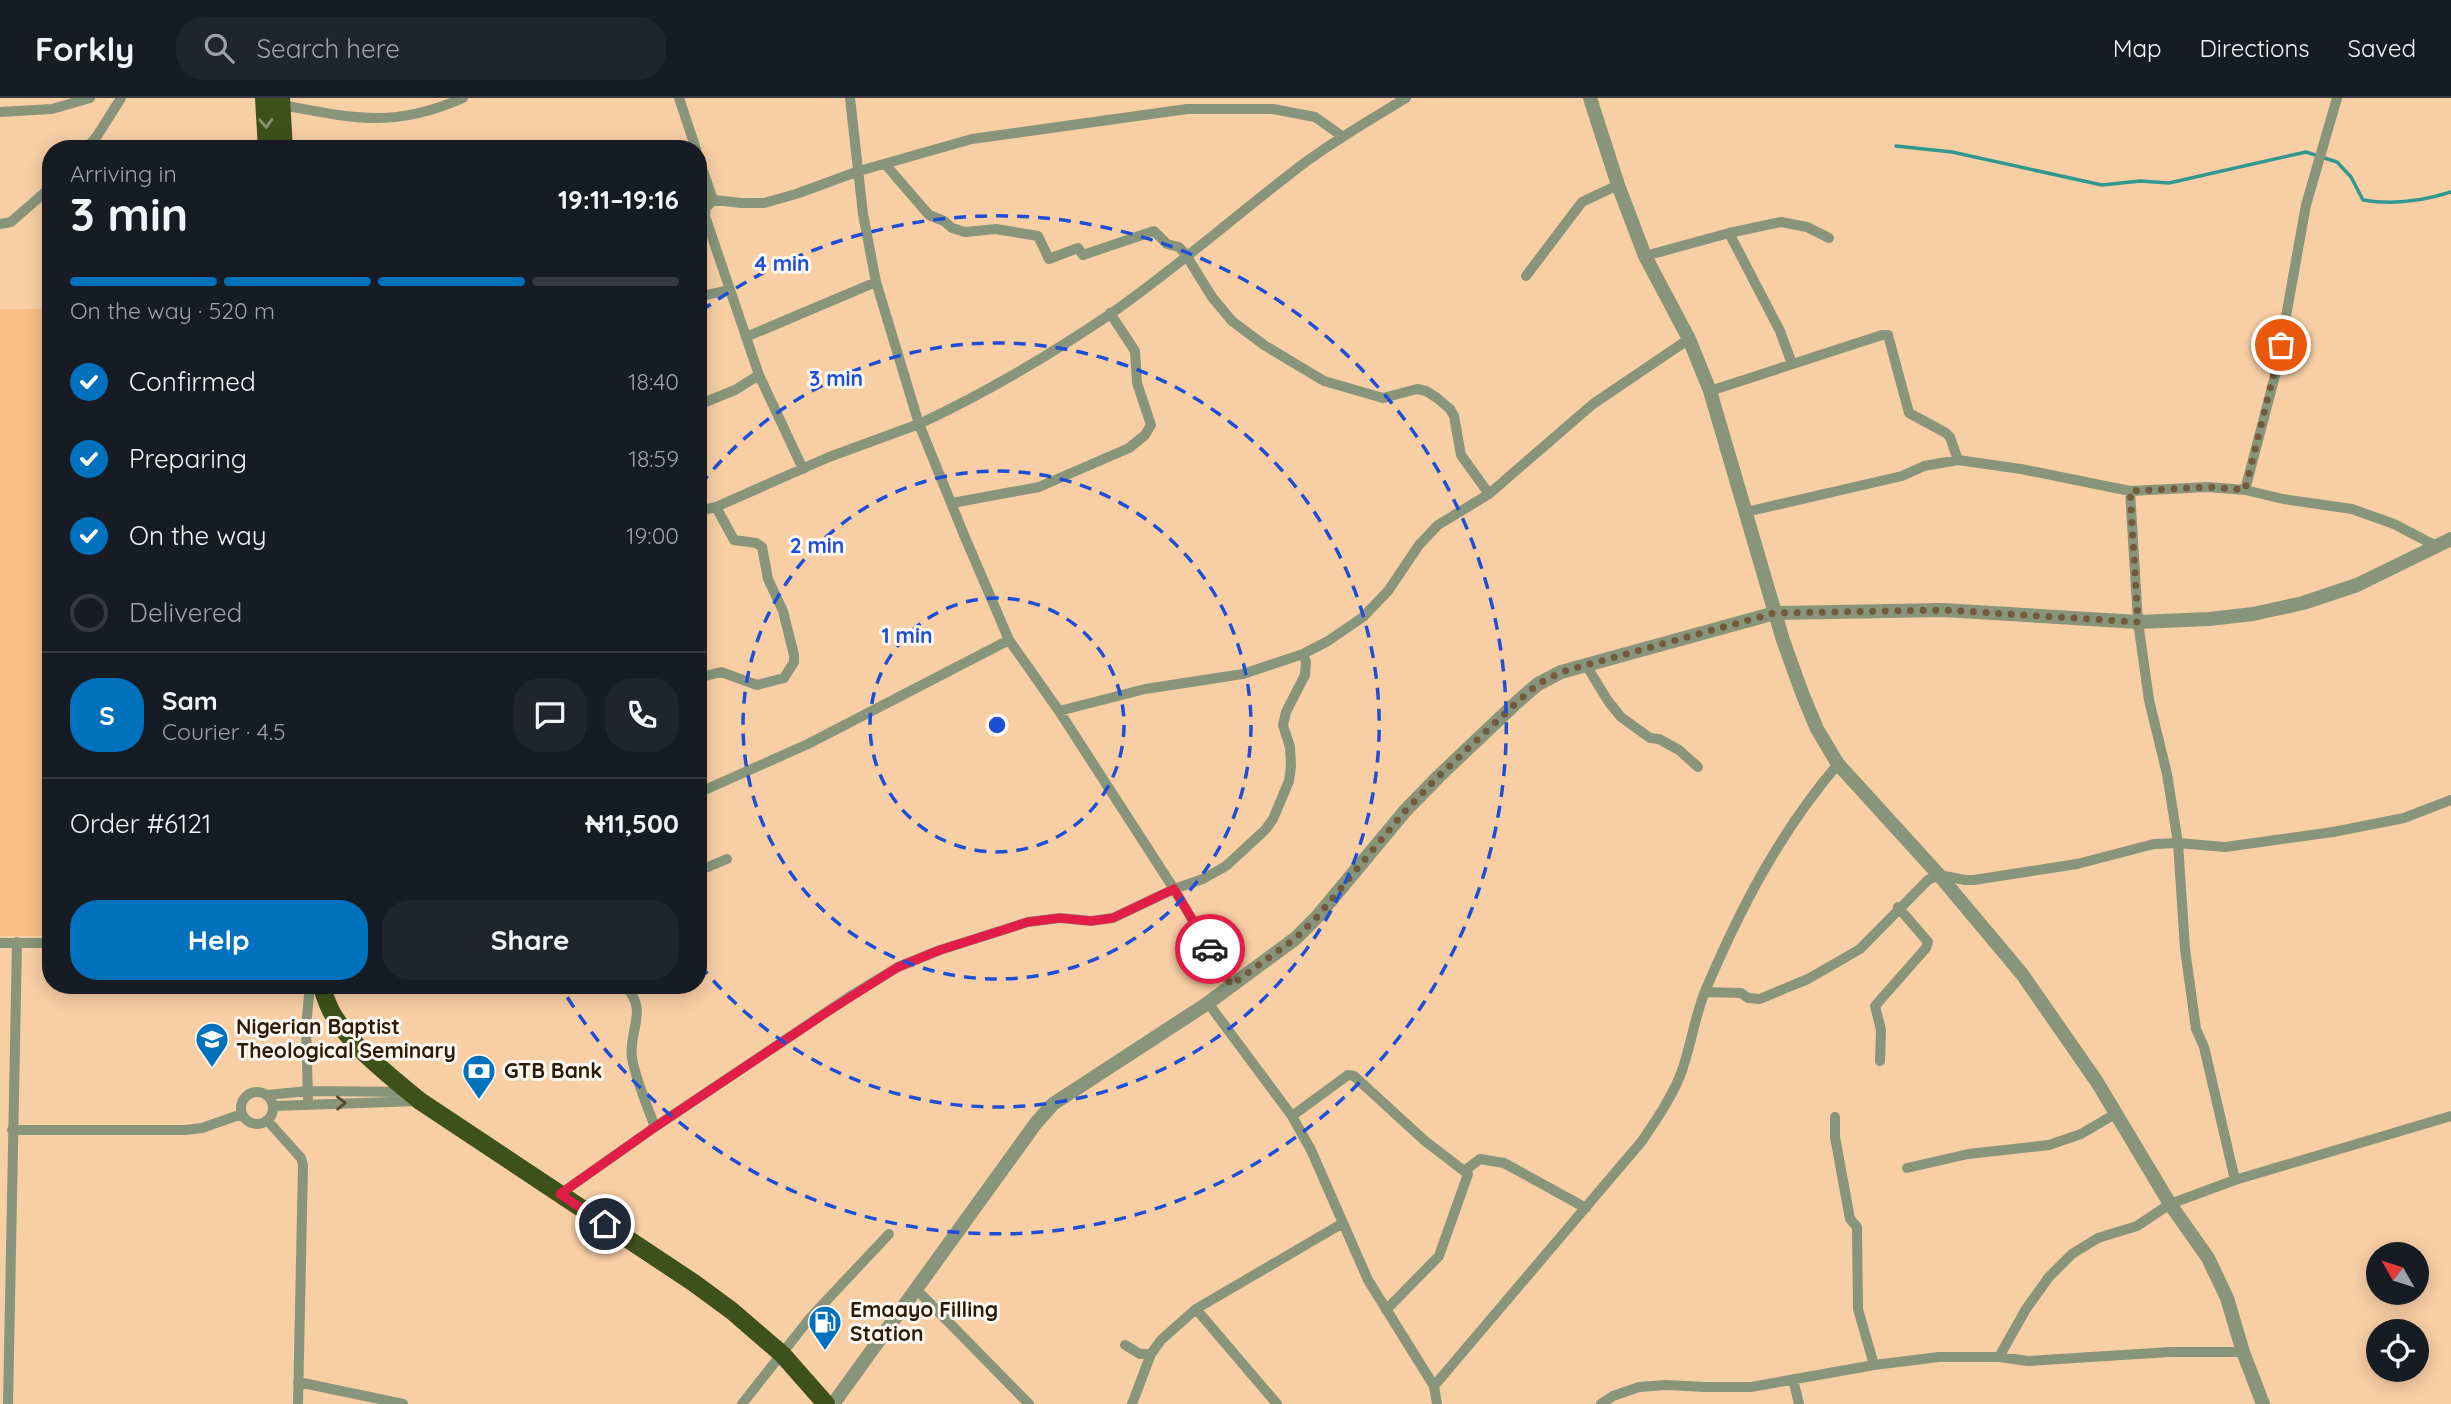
<!DOCTYPE html>
<meta charset="utf-8">
<style>
body{margin:0;font-family:Quicksand,sans-serif;background:#20242c;color:#f1f3f6;height:100vh;display:flex;flex-direction:column;font-size:26px;white-space:nowrap}
*{box-sizing:border-box;margin:0}
p{font-size:23px;color:#9ea1a6}
.icon{flex:none;width:38px;height:38px;fill:none;stroke:currentColor;stroke-width:2;stroke-linecap:round;stroke-linejoin:round}
.map{position:relative;flex:1;overflow:hidden}
.drawer{position:absolute;left:42px;top:42px;width:665px;height:854px;display:flex;flex-direction:column;background:#171b24;border-radius:28px;box-shadow:0 4px 18px #0003}
.drawer>*{flex:none}
.needle{width:46px;rotate:309deg}
.fabs{position:absolute;left:2366px;top:1144px;display:grid;gap:14px}
.fabs a{display:grid;place-items:center;width:63px;height:63px;border-radius:50%;background:#171b24;box-shadow:0 4px 18px #0003;font-size:35px}
.pin{position:absolute;display:grid;place-items:center;width:60px;height:60px;color:#fff;margin:-30px;border:4px solid #fff;border-radius:50%;box-shadow:0 2px 7px #0007}
.courier{position:absolute;display:grid;place-items:center;width:70px;height:70px;margin:-35px;border:5px solid #e11d48;border-radius:50%;background:#fff;color:#222;box-shadow:0 2px 9px #0007}
.overview em{font-style:normal;font-weight:800}
.overview div{display:flex;flex-direction:column-reverse}
.overview{display:flex;align-items:center;justify-content:space-between;height:119px;padding:0 28px}
h1{font-size:46px;font-weight:800;line-height:52px}
.bar{display:grid;grid-template-columns:repeat(4,1fr);gap:10px 7px;align-content:center;height:84px;padding:0 28px}
.bar i{height:9px;border-radius:5px;background:#363941}
.bar .current{background:#0072bd}
.bar p{grid-column:span 4}
.line{display:flex;align-items:center;gap:18px;padding:0 28px;border-top:2px solid #363941}
.line div{flex:1}
.round{display:grid;place-items:center;flex:none;width:74px;height:74px;border-radius:28px;background:#20242c}
ol{padding:0 28px;list-style:none}
li{display:flex;align-items:center;gap:21px;height:77px}
li p{margin-inline-start:auto}
li .icon{padding:7px;border-radius:50%;background:#0072bd;color:#fff;stroke-width:4}
li:last-child{color:#9ea1a6}
li i{width:38px;height:38px;border:4px solid #363941;border-radius:50%}
.button{display:flex;gap:14px;margin-top:auto;padding:14px 28px}
.button a{flex:1;height:80px;border-radius:28px;background:#0072bd;color:#fff;font-size:28px;font-weight:800;line-height:80px;text-align:center}
.button a+a{background:#20242c;color:#f1f3f6}
header{display:flex;align-items:center;gap:42px;box-sizing:border-box;height:98px;padding:0 35px;background:#171b24;border-bottom:2px solid #363941}
header strong{font-size:33px}
nav{display:flex;gap:38px;margin-inline-start:auto;font-size:24px}
.search{width:490px;height:63px;background:#20242c;display:flex;align-items:center;gap:18px;box-sizing:border-box;padding:0 24px;border-radius:28px;color:#9ea1a6;font-size:26px}
.map>svg:first-child{display:block}
.built{fill:#f8c084}
.lines{fill:none;stroke-linecap:round;stroke-linejoin:round}
.stream{stroke:#319890;stroke-width:3.5}
.minor{stroke:#88957a;stroke-width:10}
.tertiary{stroke:#88957a;stroke-width:14}
.trunk{stroke:#3d521a;stroke-width:18}
.oneway{stroke:#8a9470}
.oneway2{stroke:#514c34}
.done{stroke:#745a3d;stroke-width:7;stroke-dasharray:0 12.6}
.route{stroke:#e11d48;stroke-width:9}
.ring{fill:none;stroke:#1d4ed8;stroke-width:3.5;stroke-dasharray:12 9}
.labels{text-anchor:middle;stroke-width:6;stroke-linejoin:round;paint-order:stroke}
.poi-label{font-size:21px;font-weight:bold;fill:#2d1b05;stroke:#fdf8f2;text-anchor:start}
.centre{fill:#1d4ed8;stroke:#fdf8f2;stroke-width:3.5}
.ring-label{font-size:21px;text-anchor:middle;font-weight:bold;fill:#1d4ed8;stroke:#fdf8f2;stroke-width:6;stroke-linejoin:round;paint-order:stroke}
</style>
<header>
<strong>Forkly</strong>
<div class="search"><svg class="icon" aria-label="search" viewBox="0 0 24 24"><circle cx="10" cy="10" r="6"/><path d="M15 15l6 6"/></svg>Search here</div>
<nav><a>Map</a><a>Directions</a><a>Saved</a></nav>
</header>
<div class="map">
<svg width="2451" height="1306" viewBox="0 0 2451 1306">
<rect width="100%" height="100%" fill="#f8cfa5"/>
<path class="built" d="M 0,211 L 51,211 L 51,838 L 0,838 Z"/>
<g class="lines">
<path class="stream" d="M 1896,48 L 1952,54 L 2102,87 L 2140,83 L 2169,85 L 2306,54 L 2337,64 L 2351,79 L 2363,102 C 2392,107 2423,103 2451,94"/>
<path class="minor" d="M 679,0 L 696,51
M 282,7 C 353,20 393,31 463,0
M 0,14 L 52,11 L 90,0
M 86,51 L 97,38 L 121,0
M 698,58 L 713,102 L 706,110 L 705,118 L 759,277 L 803,371
M 885,66 L 929,117 L 944,123 L 952,130 L 965,134 L 996,131 L 1038,138 L 1049,161 L 1078,150 L 1083,157 L 1154,133 L 1167,146 L 1179,149 L 1186,157 L 1212,199 L 1232,223 L 1264,247 L 1324,283 L 1383,300 L 1417,291 L 1426,293 L 1437,300 L 1450,311 L 1454,318 L 1461,357 L 1489,396
M 698,100 L 741,105 L 764,105 L 796,96 L 859,73 L 972,41 L 1187,11 L 1273,11 L 1315,19 L 1342,38
M 0,126 L 11,124 L 51,89
M 1729,135 L 1780,233 L 1792,266
M 1645,158 L 1729,135 L 1781,124 L 1807,129 L 1829,140
M 1526,178 L 1582,104 L 1618,87
M 698,199 L 728,192
M 746,239 L 876,184
M 1710,293 L 1882,237 L 1888,237 L 1909,315 L 1946,335 L 1950,339 L 1958,362
M 698,307 L 735,292 L 759,277
M 2245,392 L 2276,274 L 2306,107 L 2337,0
M 2130,393 L 2138,524 L 2149,602 L 2167,676 L 2178,745 L 2185,851 L 2196,931 L 2204,949 L 2235,1082
M 952,405 L 1039,389 L 1129,350 L 1145,337 L 1151,327 L 1137,285 L 1135,253 L 1110,215
M 698,413 L 716,409 L 829,359 L 919,326 L 876,184 L 863,116 L 850,0
M 1746,414 L 1902,378 L 1924,368 L 1958,362 L 2021,371 L 2130,393 L 2208,389 L 2245,392 L 2283,401 L 2352,411 L 2394,426 L 2438,449
M 1586,567 L 1608,603 L 1621,619 L 1650,640 L 1659,641 L 1679,652 L 1698,669
M 698,580 L 721,574 L 757,587 L 784,580 L 794,564 L 794,557 L 783,513 L 768,481 L 762,449 L 756,445 L 734,442 L 716,409
M 1059,613 L 1145,591 L 1243,576 L 1303,556 L 1328,543 L 1363,519 L 1388,493 L 1419,447 L 1438,427 L 1489,396 L 1593,306 L 1689,241
M 698,695 L 808,646 L 1009,542
M 698,773 L 727,761
M 0,845 L 51,845
M 624,887 C 650,912 628,932 632,960 C 636,983 647,1007 655,1029
M 1231,887 L 1174,791 L 1059,613 L 1009,542 L 964,437 L 919,326 C 986,295 1048,258 1109,217 C 1175,171 1235,118 1299,69 C 1333,43 1370,22 1406,0
M 1705,894 L 1741,895 L 1748,900 L 1760,901 L 1786,890 L 1808,881 L 1860,851 L 1928,782 L 1939,777 L 1965,782 L 1974,782 L 2077,766 L 2154,746 L 2178,745 L 2225,749 L 2333,734 L 2404,720 L 2451,702
M 1208,905 L 1292,1018 L 1311,1052 L 1368,1182 L 1434,1288 L 1437,1306
M 1880,963 L 1881,932 L 1875,908 L 1926,850 L 1928,844 L 1898,809
M241 1010a16 16 0 1 1 32 0a16 16 0 1 1-32 0Z
M 267,997 L 308,993 L 406,994
M 308,1000 L 306,929 L 310,887
M 273,1008 L 420,1003
M 1292,1018 L 1348,977 L 1354,978 L 1425,1043 L 1468,1076 L 1439,1158 L 1386,1212
M 1835,1019 L 1835,1039 L 1850,1121 L 1857,1129 L 1858,1211 L 1874,1267
M 267,1022 L 301,1060 L 303,1067 L 298,1306
M 12,1032 L 185,1032 L 202,1030 L 242,1016
M 1907,1070 L 1968,1056 L 2049,1047 L 2081,1036 L 2115,1016
M 1464,1073 L 1480,1061 L 1504,1065 L 1586,1110
M 560,1096 L 655,1029 L 852,897 L 898,869 L 940,852 L 1028,824 L 1060,820 L 1091,823 L 1113,820 L 1174,791 L 1203,781 L 1226,768 L 1265,732 L 1273,721 L 1289,683 L 1291,668 L 1290,649 L 1283,627 L 1286,614 L 1305,577 L 1306,564 L 1303,556
M 916,1191 L 1029,1306
M 1196,1211 L 1277,1306
M 1125,1247 L 1140,1256 L 1151,1256 L 1161,1242 L 1196,1211 L 1343,1125
M 1999,1259 L 2026,1211 L 2049,1179 L 2072,1156 L 2098,1140 L 2137,1128 L 2170,1106 L 2235,1082 L 2451,1018
M 1793,1281 L 1799,1306
M 298,1284 L 403,1306
M 1434,1288 L 1642,1043 C 1656,1022 1670,1002 1680,978 C 1691,950 1694,919 1706,891 C 1741,809 1780,734 1838,666
M 8,1306 L 17,844
M 742,1306 L 810,1220 L 889,1136
M 1132,1306 L 1151,1256
M 1601,1306 L 1613,1298 L 1639,1289 L 1666,1287 L 1706,1289 L 1751,1289 L 1874,1267 L 1939,1259 L 1999,1259 L 2028,1263 L 2170,1254 L 2243,1254"/>
<path class="tertiary" d="M 1590,0 L 1618,87 L 1645,158 L 1689,241 L 1710,293 L 1783,542 L 1802,595 L 1817,631 L 1838,666 L 1939,777 L 2022,876 L 2097,984 L 2170,1106 L 2208,1160 L 2227,1200 L 2243,1254 L 2263,1306
M 833,1306 L 1036,1025 L 1053,1006 L 1208,905 L 1296,840 L 1317,819 L 1405,713 L 1438,679 L 1516,605 L 1538,586 L 1561,574 L 1775,515 L 1943,512 L 2138,524 L 2209,521 L 2253,516 L 2303,505 L 2357,487 L 2451,441"/>
<path class="trunk" d="M 264,0 L 267,51
M 281,0 L 284,51
M 321,887 C 324,896 327,905 331,913 C 351,949 389,977 420,1003 L 694,1185 L 732,1213 L 782,1256 L 826,1306"/>
</g>
<defs><path id="oneway-chevron" d="M-2-3.5L2.5 0L-2 3.5" fill="none" stroke-width="1.6" stroke-linecap="round" stroke-linejoin="round" transform="scale(1.75)"/></defs>
<use class="oneway" href="#oneway-chevron" transform="translate(266 25) rotate(87)"/>
<use class="oneway2" href="#oneway-chevron" transform="translate(341 1005) rotate(-1)"/>
<g class="lines">
<path class="done" d="M 1210,851 L 1231,887 L 1296,840 L 1317,819 L 1405,713 L 1438,679 L 1516,605 L 1538,586 L 1561,574 L 1774,515 L 1944,512 L 2138,524 L 2130,393 L 2208,389 L 2245,392 L 2281,247"/>
<path class="route" d="M 605,1126 L 560,1096 L 655,1029 L 830,912 L 898,869 L 940,852 L 1028,824 L 1060,820 L 1091,823 L 1113,820 L 1174,791 L 1210,851"/>
</g>
<g class="ring">
<circle cx="997" cy="627" r="127"/>
<circle cx="997" cy="627" r="254"/>
<path d="M700 387A382 382 0 1 1 700 867"/>
<path d="M701 213A509 509 0 1 1 561 889"/>
</g>
<defs>
<symbol id="school-pin" viewBox="-11 -11 22 30"><path d="M0 17L-7.5 6A9.5 9.5 0 1 1 7.5 6Z" fill="#0072bd" stroke="#fdf8f2"/><path d="M0-5L7-2L0 1L-7-2ZM-4 1L0 2.5L4 1V4Q0 6-4 4Z" fill="#fff"/></symbol>
<symbol id="bank-pin" viewBox="-11 -11 22 30"><path d="M0 17L-7.5 6A9.5 9.5 0 1 1 7.5 6Z" fill="#0072bd" stroke="#fdf8f2"/><path d="M-6-4H6V4H-6ZM0-2.3a2.3 2.3 0 1 0 0 4.6a2.3 2.3 0 1 0 0-4.6Z" fill="#fff"/></symbol>
<symbol id="fuel-pin" viewBox="-11 -11 22 30"><path d="M0 17L-7.5 6A9.5 9.5 0 1 1 7.5 6Z" fill="#0072bd" stroke="#fdf8f2"/><path d="M-5.5-6h7V0h2V4h1.3V-2.5L3-4.5l.8-.8L6-3V5H2.5V1h-1V6h-7ZM-4.2-4.7v3.2H.2V-4.7Z" fill="#fff"/></symbol>
</defs>
<g fill-rule="evenodd">
<use href="#school-pin" x="193" y="922" width="38" height="52"/>
<use href="#bank-pin" x="460" y="954" width="38" height="52"/>
<use href="#fuel-pin" x="806" y="1205" width="38" height="52"/>
</g>
<g class="labels">
<g class="poi-label">
<text x="236" y="936">Nigerian Baptist<tspan x="236" dy="24">Theological Seminary</tspan></text>
<text x="504" y="980">GTB Bank</text>
<text x="850" y="1219">Emaayo Filling<tspan x="850" dy="24">Station</tspan></text>
</g>
</g>
<circle cx="997" cy="627" r="10" class="centre"/>
<g class="ring-label">
<text x="782" y="173">4 min</text>
<text x="836" y="288">3 min</text>
<text x="817" y="455">2 min</text>
<text x="907" y="545">1 min</text>
</g>
</svg>
<div class="fabs">
<a><svg class="needle" viewBox="-14 -14 28 28"><path d="M0-13l5 13h-10z" fill="#e53935"/><path d="M0 13l5-13h-10z" fill="#9ea1a6"/></svg></a>
<a><svg class="icon" aria-label="locate" viewBox="0 0 24 24"><circle cx="12" cy="12" r="6"/><path d="M12 2v4M12 18v4M2 12h4M18 12h4"/></svg></a>
</div>
<div class="pin" style="left:2281px;top:247px;background:#ea580c"><svg class="icon" aria-label="bag" viewBox="0 0 24 24"><path d="M5 8h14l-1 12H6zM9 8a3 3 0 0 1 6 0"/></svg></div>
<div class="pin" style="left:605px;top:1126px;background:#1f2937"><svg class="icon" aria-label="home" viewBox="0 0 24 24"><path d="M3 11l9-7 9 7M6 9v11h12V9"/></svg></div>
<div class="courier" style="left:1210px;top:851px"><svg class="icon" aria-label="car" viewBox="0 0 24 24"><path d="M5 17H2v-5l4-1 3-4h7l3 4 3 1v5h-3M9 17h6M6 11h13"/><circle cx="7" cy="17" r="2"/><circle cx="17" cy="17" r="2"/></svg></div>
<section class="drawer">
<div class="overview"><div><h1>3 min</h1><p>Arriving in</p></div><em>19:11–19:16</em></div>
<div class="bar"><i class="current"></i><i class="current"></i><i class="current"></i><i></i><p>On the way · 520 m</p></div>
<ol>
<li><svg class="icon" aria-label="check" viewBox="0 0 24 24"><path d="M5 12l5 5 9-10"/></svg>Confirmed<p>18:40</p></li>
<li><svg class="icon" aria-label="check" viewBox="0 0 24 24"><path d="M5 12l5 5 9-10"/></svg>Preparing<p>18:59</p></li>
<li><svg class="icon" aria-label="check" viewBox="0 0 24 24"><path d="M5 12l5 5 9-10"/></svg>On the way<p>19:00</p></li>
<li><i></i>Delivered</li>
</ol>
<div class="line" style="height:126px"><b class="round" style="background:#0072bd;color:#fff">S</b><div><b>Sam</b><p>Courier · 4.5</p></div><a class="round"><svg class="icon" aria-label="chat" viewBox="0 0 24 24"><path d="M4 5h16v11H9l-5 4z"/></svg></a><a class="round"><svg class="icon" aria-label="phone" viewBox="0 0 24 24"><path d="M5 4h4l2 5-3 2q2 4 5 5l2-3 5 2v4C11 20 4 13 5 4z"/></svg></a></div>
<div class="line" style="height:91px"><div>Order #6121</div><b>₦11,500</b></div>
<div class="button"><a>Help</a><a>Share</a></div>
</section>
</div>
